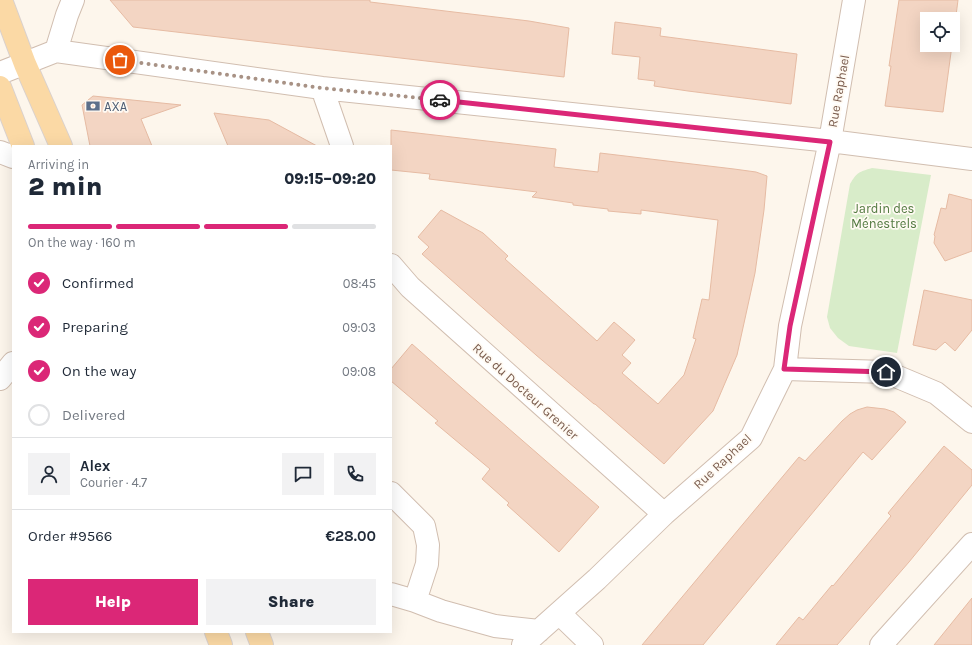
<!DOCTYPE html>
<meta charset="utf-8">
<style>
body{margin:0;font-family:Karla,sans-serif;background:#f2f2f3;color:#1f2937;height:100vh;display:flex;flex-direction:column;font-size:15px;white-space:nowrap}
*{box-sizing:border-box;margin:0}
p{font-size:13px;color:#747a83}
.icon{flex:none;width:22px;height:22px;fill:none;stroke:currentColor;stroke-width:2;stroke-linecap:round;stroke-linejoin:round}
.map{position:relative;flex:1;overflow:hidden}
.panel{position:absolute;left:12px;top:145px;width:380px;height:488px;display:flex;flex-direction:column;background:#fff;border-radius:0px;box-shadow:0 4px 16px #0002}
.panel>*{flex:none}
.controls{position:absolute;left:920px;top:12px;display:grid;gap:8px}
.controls a{display:grid;place-items:center;width:40px;height:40px;border-radius:0px;background:#fff;box-shadow:0 4px 16px #0002;font-size:20px}
.pin{position:absolute;display:grid;place-items:center;width:34px;height:34px;color:#fff;margin:-17px;border:2px solid #fff;border-radius:50%;box-shadow:0 1px 4px #0007}
.courier{position:absolute;display:grid;place-items:center;width:40px;height:40px;margin:-20px;border:3px solid #db2777;border-radius:50%;background:#fff;color:#222;box-shadow:0 1px 5px #0007}
.head em{font-style:normal;font-weight:800}
.head div{display:flex;flex-direction:column-reverse}
.head{display:flex;align-items:center;justify-content:space-between;height:68px;padding:0 16px}
h1{font-size:26px;font-weight:800;line-height:30px}
.bar{display:grid;grid-template-columns:repeat(4,1fr);gap:6px 4px;align-content:center;height:48px;padding:0 16px}
.bar i{height:5px;border-radius:3px;background:#e0e1e3}
.bar .on{background:#db2777}
.bar p{grid-column:span 4}
.line{display:flex;align-items:center;gap:10px;padding:0 16px;border-top:1px solid #e0e1e3}
.line div{flex:1}
.round{display:grid;place-items:center;flex:none;width:42px;height:42px;border-radius:0px;background:#f2f2f3}
ol{padding:0 16px;list-style:none}
li{display:flex;align-items:center;gap:12px;height:44px}
li p{margin-inline-start:auto}
li .icon{padding:4px;border-radius:50%;background:#db2777;color:#fff;stroke-width:4}
li:last-child{color:#747a83}
li i{width:22px;height:22px;border:2px solid #e0e1e3;border-radius:50%}
.action{display:flex;gap:8px;margin-top:auto;padding:8px 16px}
.action a{flex:1;height:46px;border-radius:0px;background:#db2777;color:#fff;font-size:16px;font-weight:800;line-height:46px;text-align:center}
.action a+a{background:#f2f2f3;color:#1f2937}
.map>svg:first-child{display:block}
.green{fill:#d8ecc9}
.building{fill:#f3d5c3;stroke:#e6bba3}
.lines{fill:none;stroke-linecap:round;stroke-linejoin:round}
.minor-casing{stroke:#d1beb0;stroke-width:24}
.major-casing{stroke:#dad1cd;stroke-width:24}
.minor{stroke:#fff;stroke-width:22}
.major{stroke:#fbd9a5;stroke-width:22}
.done{stroke:#a89285;stroke-width:4;stroke-dasharray:0 7.2}
.route{stroke:#db2777;stroke-width:5}
.labels{text-anchor:middle;stroke-width:3.5;stroke-linejoin:round;paint-order:stroke}
.street-label{font-size:13px;fill:#7a5c4d;stroke:#fffaf3}
.service-label{font-size:13px;fill:#4e5e75;stroke:#fffaf3;text-anchor:start}
.park-label{font-size:13px;fill:#537a41;stroke:#fffaf3}
</style>
<div class="map">
<svg width="972" height="645" viewBox="0 0 972 645">
<rect width="100%" height="100%" fill="#fdf6ec"/>
<path class="green" d="M 872,168 L 931,175 L 897,353 L 849,346 L 838,338 L 830,328 L 827,317 L 850,184 C 857,172 859,172 872,168 Z"/>
<path class="building" d="M 110,0 L 370,0 L 370,2 L 529,21 L 569,28 L 564,77 L 133,27 Z
M 899,0 L 958,0 L 953,39 L 953,19 L 927,19 L 927,45 L 952,45 L 943,112 L 885,106 L 891,66 L 889,66 Z
M 615,22 L 661,28 L 660,36 L 797,54 L 791,104 L 688,91 L 654,86 L 655,81 L 638,79 L 640,57 L 612,54 Z
M 93,96 L 181,105 L 141,119 L 152,146 L 90,146 L 82,105 Z
M 214,113 L 269,120 L 317,146 L 228,146 Z
M 391,130 L 556,149 L 554,167 L 598,172 L 600,153 L 734,169 L 756,172 L 767,176 L 764,210 L 755,273 L 737,355 L 713,411 L 664,464 L 595,404 L 594,404 L 536,355 L 422,254 L 429,247 L 418,237 L 441,210 L 483,233 L 508,256 L 505,259 L 597,341 L 614,322 L 635,340 L 622,355 L 631,363 L 622,373 L 658,404 L 684,375 L 696,339 L 693,338 L 702,299 L 709,300 L 718,220 L 641,210 L 641,214 L 608,211 L 608,209 L 573,205 L 573,203 L 532,197 L 537,192 L 429,179 L 430,174 L 391,170 Z
M 949,194 L 972,200 L 972,251 L 945,261 L 934,243 L 935,236 L 934,235 L 941,208 L 946,209 Z
M 924,290 L 972,300 L 972,330 L 955,351 L 945,342 L 936,350 L 913,345 Z
M 412,344 L 462,388 L 599,507 L 559,552 L 507,505 L 509,503 L 482,479 L 490,469 L 435,423 L 438,421 L 391,381 L 391,369 Z
M 867,407 L 885,409 L 894,412 L 906,422 L 872,460 L 863,452 L 703,645 L 642,645 L 799,457 L 805,461 L 842,421 L 850,414 L 857,410 Z
M 944,446 L 972,470 L 972,485 L 909,562 L 837,645 L 776,645 L 799,617 L 803,620 L 832,585 L 833,586 L 891,516 L 888,513 Z
M 972,598 L 972,645 L 934,645 Z"/>
<g class="lines">
<defs>
<path id="minor" d="M 56,51 L 67,15 L 73,0
M 0,73 L 56,51 L 322,88 L 830,141 L 972,159
M 322,88 L 342,146
M 0,152 L 13,157
M 391,265 L 410,287 L 664,514
M 785,369 L 886,372 L 936,393 L 972,422
M 0,379 L 13,363
M 391,493 L 424,526 L 428,545 L 427,564 L 415,601
M 391,594 L 415,601 L 441,611 L 495,626 L 539,631
M 559,613 L 592,645
M 523,645 L 597,579 L 664,514 L 751,438 L 785,369 L 790,326 L 830,141 L 854,0
M 881,645 L 972,544"/>
<path id="major" d="M 1,0 L 25,64 L 61,146
M 0,87 L 23,146
M 216,632 L 221,645
M 257,632 L 262,645"/>
</defs>
<use href="#minor" class="minor-casing"/>
<use href="#major" class="major-casing"/>
<use href="#minor" class="minor"/>
<use href="#major" class="major"/>
</g>
<g class="lines">
<path class="done" d="M 120,60 L 322,88 L 440,100"/>
<path class="route" d="M 440,100 L 830,142 L 790,326 L 784,369 L 886,372"/>
</g>
<defs>
<symbol id="bank-bare" viewBox="-9 -9 18 18"><path d="M-6-4H6V4H-6ZM0-2.3a2.3 2.3 0 1 0 0 4.6a2.3 2.3 0 1 0 0-4.6Z" fill="#5c6f8a" stroke="#fffaf3" stroke-width="2.5" paint-order="stroke"/></symbol>
</defs>
<g fill-rule="evenodd">
<use href="#bank-bare" x="83" y="96" width="20" height="20"/>
</g>
<g class="labels">
<g class="street-label">
<text transform="translate(838 91) rotate(-80)" y="5">Rue Raphael</text>
<text transform="translate(526 391) rotate(42)" y="5">Rue du Docteur Grenier</text>
<text transform="translate(722 461) rotate(-43)" y="5">Rue Raphael</text>
</g>
<g class="service-label">
<text x="104" y="111">AXA</text>
</g>
<g class="park-label">
<text x="884" y="213">Jardin des<tspan x="884" dy="15">Ménestrels</tspan></text>
</g>
</g>
</svg>
<div class="controls">
<a><svg class="icon" aria-label="locate" viewBox="0 0 24 24"><circle cx="12" cy="12" r="6"/><path d="M12 2v4M12 18v4M2 12h4M18 12h4"/></svg></a>
</div>
<div class="pin" style="left:120px;top:60px;background:#ea580c"><svg class="icon" aria-label="bag" viewBox="0 0 24 24"><path d="M5 8h14l-1 12H6zM9 8a3 3 0 0 1 6 0"/></svg></div>
<div class="pin" style="left:886px;top:372px;background:#1f2937"><svg class="icon" aria-label="home" viewBox="0 0 24 24"><path d="M3 11l9-7 9 7M6 9v11h12V9"/></svg></div>
<div class="courier" style="left:440px;top:100px"><svg class="icon" aria-label="car" viewBox="0 0 24 24"><path d="M5 17H2v-5l4-1 3-4h7l3 4 3 1v5h-3M9 17h6M6 11h13"/><circle cx="7" cy="17" r="2"/><circle cx="17" cy="17" r="2"/></svg></div>
<section class="panel">
<div class="head"><div><h1>2 min</h1><p>Arriving in</p></div><em>09:15–09:20</em></div>
<div class="bar"><i class="on"></i><i class="on"></i><i class="on"></i><i></i><p>On the way · 160 m</p></div>
<ol>
<li><svg class="icon" aria-label="check" viewBox="0 0 24 24"><path d="M5 12l5 5 9-10"/></svg>Confirmed<p>08:45</p></li>
<li><svg class="icon" aria-label="check" viewBox="0 0 24 24"><path d="M5 12l5 5 9-10"/></svg>Preparing<p>09:03</p></li>
<li><svg class="icon" aria-label="check" viewBox="0 0 24 24"><path d="M5 12l5 5 9-10"/></svg>On the way<p>09:08</p></li>
<li><i></i>Delivered</li>
</ol>
<div class="line" style="height:72px"><a class="round"><svg class="icon" aria-label="person" viewBox="0 0 24 24"><circle cx="12" cy="8" r="4"/><path d="M4 21q1-7 8-7t8 7"/></svg></a><div><b>Alex</b><p>Courier · 4.7</p></div><a class="round"><svg class="icon" aria-label="chat" viewBox="0 0 24 24"><path d="M4 5h16v11H9l-5 4z"/></svg></a><a class="round"><svg class="icon" aria-label="phone" viewBox="0 0 24 24"><path d="M5 4h4l2 5-3 2q2 4 5 5l2-3 5 2v4C11 20 4 13 5 4z"/></svg></a></div>
<div class="line" style="height:52px"><div>Order #9566</div><b>€28.00</b></div>
<div class="action"><a>Help</a><a>Share</a></div>
</section>
</div>
